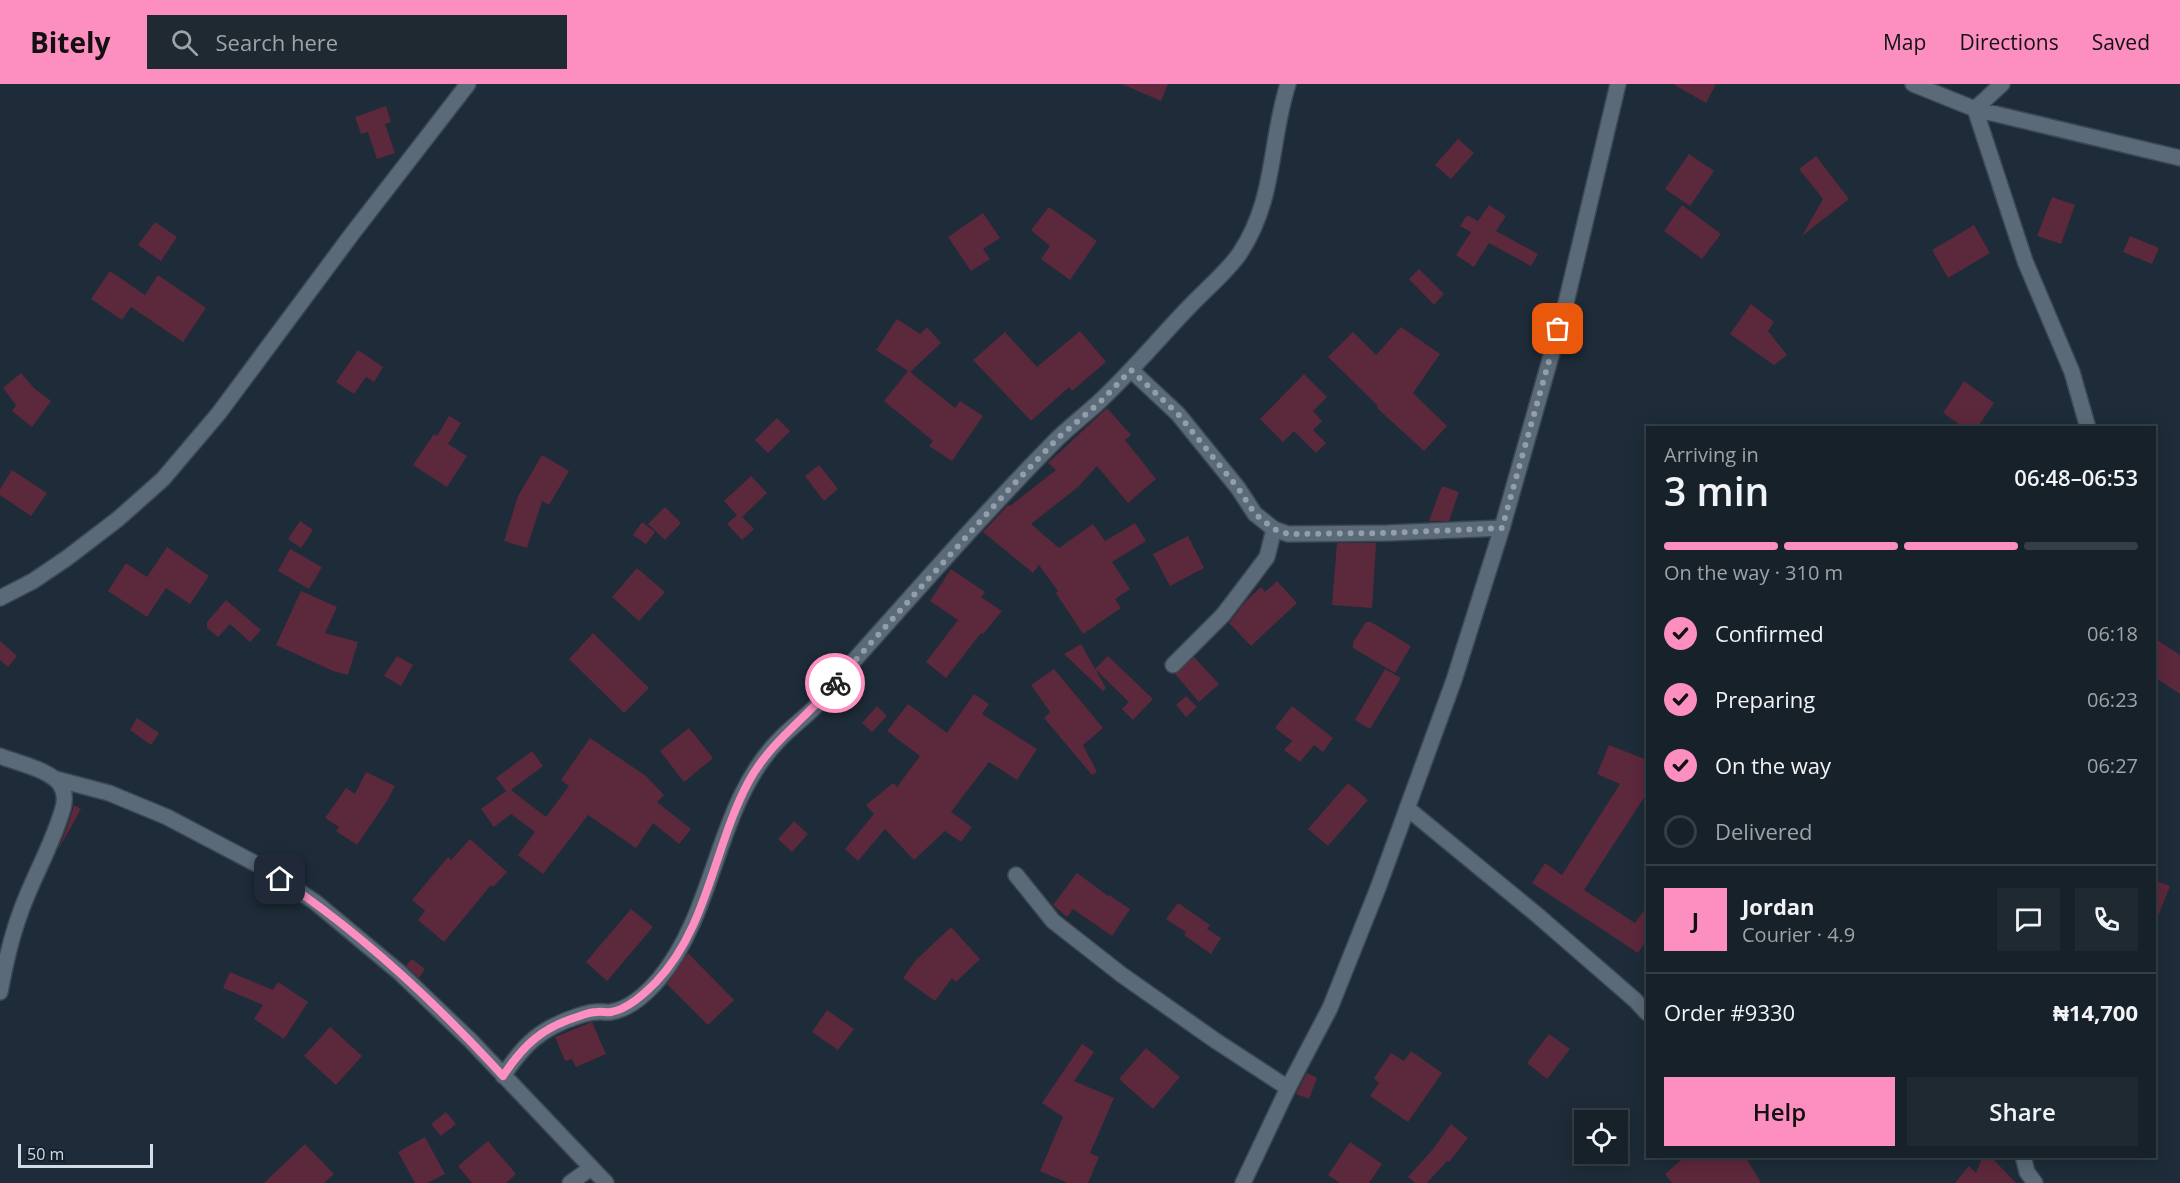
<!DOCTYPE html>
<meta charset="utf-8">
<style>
body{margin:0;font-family:"Open Sans",sans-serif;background:#1f2932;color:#f1f3f6;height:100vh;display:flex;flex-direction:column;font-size:22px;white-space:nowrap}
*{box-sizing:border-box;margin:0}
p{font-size:20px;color:#9ea3a8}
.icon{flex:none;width:33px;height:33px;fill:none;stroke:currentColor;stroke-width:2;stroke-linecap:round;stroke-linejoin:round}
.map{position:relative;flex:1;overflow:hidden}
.details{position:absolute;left:1646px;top:342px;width:510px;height:732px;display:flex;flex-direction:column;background:#16212a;border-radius:0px;box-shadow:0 3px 15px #0003,0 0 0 2px #353e47}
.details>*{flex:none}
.controls{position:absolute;left:1574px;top:1026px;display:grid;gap:12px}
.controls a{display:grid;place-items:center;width:54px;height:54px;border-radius:0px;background:#16212a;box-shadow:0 3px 15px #0003,0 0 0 2px #353e47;font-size:30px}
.scale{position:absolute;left:18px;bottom:15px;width:135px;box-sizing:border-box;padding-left:6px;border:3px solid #d3dce4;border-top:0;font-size:16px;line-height:21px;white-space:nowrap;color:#d3dce4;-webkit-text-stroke:4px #14222e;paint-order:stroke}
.pin{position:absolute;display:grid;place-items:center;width:51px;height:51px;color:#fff;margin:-26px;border-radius:12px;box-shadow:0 3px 9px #0006}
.courier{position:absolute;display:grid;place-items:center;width:60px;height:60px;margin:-30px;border:4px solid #fd8ec0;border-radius:50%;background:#fff;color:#222;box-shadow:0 2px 8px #0007}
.head em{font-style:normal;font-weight:600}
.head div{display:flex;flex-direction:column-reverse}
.head{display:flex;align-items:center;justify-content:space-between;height:102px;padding:0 18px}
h1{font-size:39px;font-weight:600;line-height:45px}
.bar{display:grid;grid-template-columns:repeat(4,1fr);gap:9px 6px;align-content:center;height:72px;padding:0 18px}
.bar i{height:8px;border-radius:4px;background:#353e47}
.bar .selected{background:#fd8ec0}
.bar p{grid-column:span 4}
.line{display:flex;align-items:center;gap:15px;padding:0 18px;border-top:2px solid #353e47}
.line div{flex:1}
.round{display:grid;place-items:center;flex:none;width:63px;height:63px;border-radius:0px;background:#1f2932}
ol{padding:0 18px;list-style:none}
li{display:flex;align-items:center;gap:18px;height:66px}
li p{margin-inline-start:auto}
li .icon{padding:6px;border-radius:50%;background:#fd8ec0;color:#111;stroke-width:4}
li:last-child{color:#9ea3a8}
li i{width:33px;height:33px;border:3px solid #353e47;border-radius:50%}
.button{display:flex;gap:12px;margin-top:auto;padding:12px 18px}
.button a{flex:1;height:69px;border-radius:0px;background:#fd8ec0;color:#111;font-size:24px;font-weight:600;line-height:69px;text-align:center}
.button a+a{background:#1f2932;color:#f1f3f6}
header{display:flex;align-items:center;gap:36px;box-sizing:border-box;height:84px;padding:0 30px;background:#fd8ec0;color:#111}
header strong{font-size:28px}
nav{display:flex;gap:33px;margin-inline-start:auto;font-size:21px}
.search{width:420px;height:54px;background:#1f2932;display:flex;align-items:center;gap:15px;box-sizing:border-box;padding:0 21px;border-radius:0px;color:#9ea3a8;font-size:22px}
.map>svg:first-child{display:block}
.building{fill:#5c283b}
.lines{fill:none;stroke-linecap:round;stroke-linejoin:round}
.minor-casing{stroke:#3c4852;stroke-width:18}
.tertiary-casing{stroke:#3c4852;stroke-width:18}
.minor{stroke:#5a6a79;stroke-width:15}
.tertiary{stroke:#5a6a79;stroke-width:15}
.done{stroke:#939ea8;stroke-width:6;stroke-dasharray:0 10.8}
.route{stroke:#fd8ec0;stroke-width:8}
</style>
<header>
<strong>Bitely</strong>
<div class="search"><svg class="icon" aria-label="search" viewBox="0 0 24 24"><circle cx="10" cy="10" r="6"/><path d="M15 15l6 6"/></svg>Search here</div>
<nav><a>Map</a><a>Directions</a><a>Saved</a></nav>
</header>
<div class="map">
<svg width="2180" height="1099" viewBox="0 0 2180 1099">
<rect width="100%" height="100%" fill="#1d2c38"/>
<path class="building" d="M 1122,0 L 1168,0 L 1161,17 Z
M 1673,0 L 1716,0 L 1706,19 Z
M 386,22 L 391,38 L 385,40 L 395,69 L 377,75 L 368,48 L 361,50 L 355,33 Z
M 1458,55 L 1474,69 L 1451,95 L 1435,81 Z
M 1689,70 L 1714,87 L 1690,122 L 1665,105 Z
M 1816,72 L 1849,115 L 1802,152 L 1823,115 L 1799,85 Z
M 2052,113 L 2075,121 L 2061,160 L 2037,152 Z
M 1489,121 L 1506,132 L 1496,147 L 1538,170 L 1531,182 L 1489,159 L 1474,183 L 1456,171 L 1471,148 L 1460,142 L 1467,131 L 1478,137 Z
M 1682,121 L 1721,150 L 1702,175 L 1664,147 Z
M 1049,123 L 1097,157 L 1070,196 L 1041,175 L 1050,162 L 1031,146 Z
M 983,129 L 1000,154 L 983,165 L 990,175 L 971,187 L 948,153 Z
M 155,138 L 177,153 L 161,177 L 138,161 Z
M 1974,141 L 1990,169 L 1948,194 L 1932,166 Z
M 2130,152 L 2159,164 L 2152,180 L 2123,168 Z
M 1419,185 L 1444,210 L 1434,221 L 1409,195 Z
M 110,187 L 145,211 L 158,191 L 206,224 L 183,258 L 131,223 L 122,236 L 91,215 Z
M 1751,220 L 1774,238 L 1768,247 L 1787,271 L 1774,281 L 1730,250 Z
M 897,235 L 920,250 L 927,243 L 941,259 L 910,288 L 955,324 L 960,317 L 983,332 L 952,377 L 929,362 L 933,357 L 884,317 L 908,287 L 876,266 Z
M 1401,243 L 1440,270 L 1413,309 L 1447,342 L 1424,367 L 1377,324 L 1378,322 L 1328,273 L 1353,248 L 1376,271 Z
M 1080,247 L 1106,278 L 1072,307 L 1069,303 L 1031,337 L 973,276 L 1005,248 L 1037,283 Z
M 358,266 L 383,283 L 374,298 L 366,293 L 354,310 L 336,298 Z
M 21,289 L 35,305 L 51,317 L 32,343 L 12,327 L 16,321 L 3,304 Z
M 1304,290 L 1327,313 L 1313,327 L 1322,337 L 1313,346 L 1326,359 L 1316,369 L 1294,347 L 1283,358 L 1260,335 Z
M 1964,297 L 1994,319 L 1977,344 L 1965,344 L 1943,329 Z
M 1107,324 L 1131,351 L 1125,356 L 1156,395 L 1128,419 L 1097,382 L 1078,403 L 1031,440 L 1059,464 L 1093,440 L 1105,457 L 1135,439 L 1146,457 L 1112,478 L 1130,505 L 1115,515 L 1121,524 L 1083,550 L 1056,509 L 1058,507 L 1039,481 L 1033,489 L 983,448 L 1008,421 L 1010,422 L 1056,386 L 1048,379 Z
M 449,332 L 461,339 L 448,360 L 467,372 L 447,403 L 413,381 L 434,350 L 437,352 Z
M 777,334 L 790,347 L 768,369 L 755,356 Z
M 542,371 L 569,387 L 549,421 L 542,417 L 527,464 L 504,457 L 518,412 Z
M 819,381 L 838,405 L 824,417 L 805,392 Z
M 12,386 L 47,409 L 31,432 L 0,411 L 0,405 Z
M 751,392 L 767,409 L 742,433 L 754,445 L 742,456 L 727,440 L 737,431 L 724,417 Z
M 1442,402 L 1459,408 L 1449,437 L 1429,437 Z
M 665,423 L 681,439 L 665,456 L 648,440 Z
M 300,437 L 313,446 L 301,464 L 288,455 Z
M 642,438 L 655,448 L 646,460 L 633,451 Z
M 1188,452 L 1204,484 L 1170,502 L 1153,470 Z
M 1337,459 L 1376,459 L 1372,524 L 1332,521 Z
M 167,463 L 209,492 L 190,520 L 166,504 L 147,533 L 108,507 L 126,479 L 147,493 Z
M 290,465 L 322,483 L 309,505 L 278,487 Z
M 637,484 L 665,508 L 639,537 L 612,513 Z
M 951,485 L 985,508 L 981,513 L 1002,527 L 983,550 L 981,549 L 946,594 L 926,578 L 958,536 L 930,517 Z
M 1277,497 L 1297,519 L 1251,562 L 1229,539 L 1246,517 L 1261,503 L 1265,508 Z
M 301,507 L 337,523 L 325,549 L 358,558 L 348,591 L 333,587 L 276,561 Z
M 226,516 L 261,546 L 250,558 L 230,540 L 218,553 L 207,544 L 207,538 Z
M 1366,538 L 1371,538 L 1411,562 L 1395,589 L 1353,564 L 1353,558 Z
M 593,549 L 649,604 L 624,629 L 569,575 Z
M 2154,554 L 2180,571 L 2180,610 L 2154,593 Z
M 0,557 L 17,572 L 8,583 L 0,576 Z
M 1081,560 L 1106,604 L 1103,607 L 1064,570 Z
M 397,572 L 413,581 L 401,602 L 384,592 Z
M 1108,572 L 1153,615 L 1133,636 L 1122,625 L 1129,618 L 1095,585 Z
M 1194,573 L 1219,600 L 1199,618 L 1175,590 Z
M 1054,585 L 1103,644 L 1083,661 L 1097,688 L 1092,691 L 1044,634 L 1050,628 L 1031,601 Z
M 1385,585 L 1401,594 L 1370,645 L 1355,636 Z
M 974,610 L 989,620 L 982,630 L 1037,665 L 1017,696 L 989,678 L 951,728 L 972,743 L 961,758 L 945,747 L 914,776 L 885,745 L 858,777 L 845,765 L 874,730 L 866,721 L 893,699 L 897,703 L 920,672 L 887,647 L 908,620 L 947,649 Z
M 1186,612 L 1197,623 L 1186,633 L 1176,621 Z
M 877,622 L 887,632 L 872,648 L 862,639 Z
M 1292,622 L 1333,654 L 1323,668 L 1314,661 L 1300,678 L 1284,666 L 1292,657 L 1275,644 Z
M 137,634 L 159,649 L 151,661 L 130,646 Z
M 689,644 L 713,674 L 684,698 L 660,667 Z
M 590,654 L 646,692 L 664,711 L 657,718 L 691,745 L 679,760 L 653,739 L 636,764 L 588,731 L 543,790 L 518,771 L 535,748 L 511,730 L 494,743 L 481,725 L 506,707 L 496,694 L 532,667 L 543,682 L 511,706 L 546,733 L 569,702 L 561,696 Z
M 1609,661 L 1647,676 L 1647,709 L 1584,806 L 1635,839 L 1647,822 L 1647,855 L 1638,869 L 1532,799 L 1545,779 L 1562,791 L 1620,700 L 1597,690 Z
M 366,688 L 395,702 L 387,717 L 357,761 L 336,747 L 339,743 L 325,734 L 346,704 L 355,710 Z
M 1348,699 L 1368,716 L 1328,762 L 1308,745 Z
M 74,721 L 81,725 L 58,766 L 68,741 Z
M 794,737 L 808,750 L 792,768 L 778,755 Z
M 470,755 L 507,788 L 493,803 L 491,801 L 444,858 L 418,836 L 425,827 L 412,816 L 448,773 L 451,776 Z
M 1077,789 L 1108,812 L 1109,811 L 1130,825 L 1112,852 L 1073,825 L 1067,833 L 1053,821 Z
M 2154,796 L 2170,802 L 2155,840 L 2154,840 Z
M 1178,819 L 1210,841 L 1207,845 L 1221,854 L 1211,870 L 1184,851 L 1186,848 L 1166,835 Z
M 631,825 L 653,843 L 607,897 L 586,878 Z
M 951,843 L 980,875 L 956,898 L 952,894 L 935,917 L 903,894 L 916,876 Z
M 688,869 L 734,916 L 708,941 L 667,900 Z
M 412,875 L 425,885 L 419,894 L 406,882 Z
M 230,888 L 273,906 L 278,898 L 308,918 L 284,955 L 254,935 L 263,921 L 223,904 Z
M 827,926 L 854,945 L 838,966 L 812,948 Z
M 592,938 L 606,970 L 576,983 L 572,975 L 565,977 L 555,953 Z
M 330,943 L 362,972 L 336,1001 L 304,972 Z
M 1549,950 L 1570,965 L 1547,995 L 1527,979 Z
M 1082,960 L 1094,968 L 1074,997 L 1114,1014 L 1090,1069 L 1099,1073 L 1088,1099 L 1068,1099 L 1040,1087 L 1063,1033 L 1042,1019 Z
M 1146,964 L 1180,993 L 1153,1025 L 1119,995 Z
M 1411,967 L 1442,989 L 1408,1038 L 1370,1012 L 1379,999 L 1374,994 L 1391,969 L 1404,977 Z
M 1307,989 L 1317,994 L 1309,1015 L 1296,1010 Z
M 446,1028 L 456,1040 L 441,1052 L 431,1040 Z
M 1451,1040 L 1468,1054 L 1449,1078 L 1447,1077 L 1427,1099 L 1415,1099 L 1408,1093 L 1433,1065 Z
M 425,1053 L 445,1090 L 427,1099 L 415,1099 L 398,1068 Z
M 488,1057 L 516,1090 L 506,1099 L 472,1099 L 458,1082 Z
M 1350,1058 L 1382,1080 L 1369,1099 L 1340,1099 L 1328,1091 Z
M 305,1060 L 334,1090 L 324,1099 L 264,1099 Z
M 1686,1072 L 1745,1072 L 1761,1099 L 1672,1099 L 1665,1090 Z
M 1983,1072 L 1990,1072 L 2016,1099 L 1955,1099 L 1969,1082 L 1976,1089 Z"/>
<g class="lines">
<defs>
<path id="minor" d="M 1913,0 L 1975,25 L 2180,74
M 2002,0 L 1975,25 L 2025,177 L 2072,288 L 2088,344
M 1131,286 L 1178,330 L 1238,404 L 1255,430 L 1274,445 L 1288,450 L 1388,449 L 1502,444
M 0,514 L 33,497 L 67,474 L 118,435 L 163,395 L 219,329 L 352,150 L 468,0
M 1173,581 L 1223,531 L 1252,493 L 1267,473 L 1274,445
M 0,672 C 17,679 52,686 61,702 C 65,708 65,718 63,724 C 53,760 33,793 21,827 C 11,853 5,881 0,908
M 56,695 L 109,709 L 167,733 L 262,783 L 315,818 L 399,888 L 471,957 L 606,1099
M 1407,724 L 1536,830 L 1635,916 L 1647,929
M 1016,791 L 1053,837 L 1122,891 L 1216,957 L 1288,1004
M 503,992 C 524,960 541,944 578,932 C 584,930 591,928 597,928 C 601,927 607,929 611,928 C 629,925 647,909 659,895 C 717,825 715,722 779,656 C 791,643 806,633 818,620 C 829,607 839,593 851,580 C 918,505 985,428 1055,357 C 1069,343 1085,331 1100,317 C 1132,287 1160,253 1190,222 C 1205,206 1228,187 1240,169 C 1276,114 1269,60 1288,0
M 2023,1072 L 2027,1088 L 2035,1099
M 570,1099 L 591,1084"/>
<path id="tertiary" d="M 1243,1099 L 1288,1004 L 1330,924 L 1378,804 L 1454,596 L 1502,444 L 1565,223 L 1618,0"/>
</defs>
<use href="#minor" class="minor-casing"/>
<use href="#tertiary" class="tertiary-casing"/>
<use href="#minor" class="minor"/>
<use href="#tertiary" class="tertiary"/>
</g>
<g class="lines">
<path class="done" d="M 835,599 L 1011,403 L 1059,353 L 1099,319 L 1131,286 L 1178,330 L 1238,404 L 1255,430 L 1274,445 L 1288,450 L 1388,449 L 1502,444 L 1558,245"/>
<path class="route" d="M 280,795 C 363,850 436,919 503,992 C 524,960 543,943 580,932 C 585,930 592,928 597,928 C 602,927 607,929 611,928 C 628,925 644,910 656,898 C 708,844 714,761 749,697 C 770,658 808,633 835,599"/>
</g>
</svg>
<div class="controls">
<a><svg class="icon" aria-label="locate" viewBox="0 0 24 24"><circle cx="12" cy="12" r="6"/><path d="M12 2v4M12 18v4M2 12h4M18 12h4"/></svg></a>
</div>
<div class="scale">50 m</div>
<div class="pin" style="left:1558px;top:245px;background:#ea580c"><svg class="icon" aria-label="bag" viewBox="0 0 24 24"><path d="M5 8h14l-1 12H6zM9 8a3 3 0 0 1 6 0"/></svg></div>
<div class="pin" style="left:280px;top:795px;background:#1f2937"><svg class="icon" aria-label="home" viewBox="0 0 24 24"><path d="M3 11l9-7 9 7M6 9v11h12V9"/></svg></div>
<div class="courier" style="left:835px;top:599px"><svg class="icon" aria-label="bike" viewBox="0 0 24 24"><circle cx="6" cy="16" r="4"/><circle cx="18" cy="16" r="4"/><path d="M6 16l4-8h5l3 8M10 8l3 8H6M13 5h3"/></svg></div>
<section class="details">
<div class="head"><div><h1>3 min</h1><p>Arriving in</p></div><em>06:48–06:53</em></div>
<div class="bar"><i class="selected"></i><i class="selected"></i><i class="selected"></i><i></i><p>On the way · 310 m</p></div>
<ol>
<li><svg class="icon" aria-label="check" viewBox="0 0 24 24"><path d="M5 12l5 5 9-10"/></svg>Confirmed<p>06:18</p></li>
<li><svg class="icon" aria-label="check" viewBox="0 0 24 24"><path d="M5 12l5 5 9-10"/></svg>Preparing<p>06:23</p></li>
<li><svg class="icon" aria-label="check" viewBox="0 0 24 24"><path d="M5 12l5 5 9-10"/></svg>On the way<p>06:27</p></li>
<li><i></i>Delivered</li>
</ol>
<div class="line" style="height:108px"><b class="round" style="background:#fd8ec0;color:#111">J</b><div><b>Jordan</b><p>Courier · 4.9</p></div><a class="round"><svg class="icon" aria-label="chat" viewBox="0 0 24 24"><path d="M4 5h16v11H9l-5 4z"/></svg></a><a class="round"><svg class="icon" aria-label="phone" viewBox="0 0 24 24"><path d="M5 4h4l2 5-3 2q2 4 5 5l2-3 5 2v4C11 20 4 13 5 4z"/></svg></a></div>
<div class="line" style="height:78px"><div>Order #9330</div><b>₦14,700</b></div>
<div class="button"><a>Help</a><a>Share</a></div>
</section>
</div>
